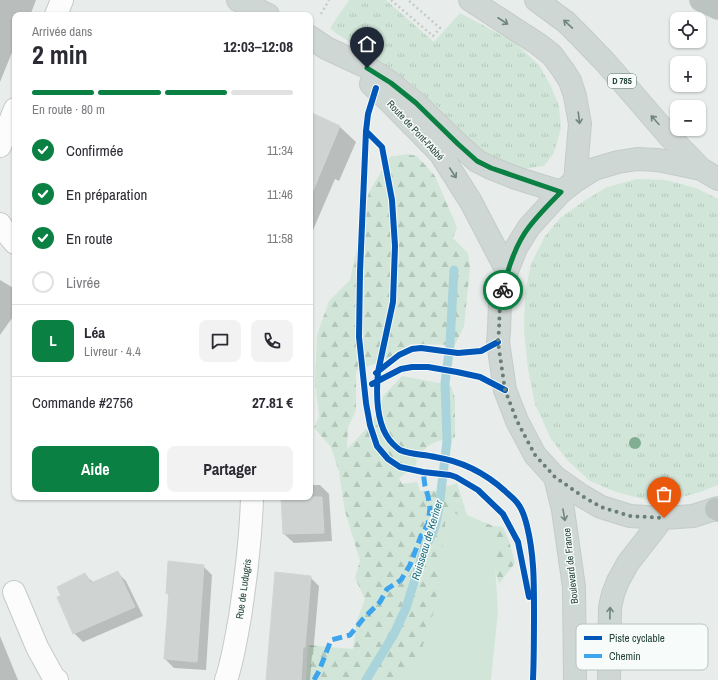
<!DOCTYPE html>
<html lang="fr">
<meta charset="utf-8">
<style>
body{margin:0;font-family:"Archivo Narrow",sans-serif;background:#f2f2f3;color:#2b2b33;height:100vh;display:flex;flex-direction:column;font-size:15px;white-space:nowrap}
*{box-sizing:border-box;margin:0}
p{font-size:13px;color:#7c7c81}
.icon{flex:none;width:22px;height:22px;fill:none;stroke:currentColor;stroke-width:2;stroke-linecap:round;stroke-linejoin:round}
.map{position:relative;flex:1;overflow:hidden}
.drawer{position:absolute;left:12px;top:12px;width:301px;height:488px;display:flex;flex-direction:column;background:#fff;border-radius:8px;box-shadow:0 1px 3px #0004}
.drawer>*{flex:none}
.controls{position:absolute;left:670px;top:12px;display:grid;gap:8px}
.controls a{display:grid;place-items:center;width:36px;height:36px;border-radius:8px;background:#fff;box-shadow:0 1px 3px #0004;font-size:20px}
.pin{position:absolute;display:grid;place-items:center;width:34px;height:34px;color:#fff;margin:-41px -17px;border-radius:50% 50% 50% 0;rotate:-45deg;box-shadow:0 0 4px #0007}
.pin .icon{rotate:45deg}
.courier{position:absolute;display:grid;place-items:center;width:40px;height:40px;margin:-20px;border:3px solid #0b8043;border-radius:50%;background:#fff;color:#222;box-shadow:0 1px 5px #0007}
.head em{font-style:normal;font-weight:800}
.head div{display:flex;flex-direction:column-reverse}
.head{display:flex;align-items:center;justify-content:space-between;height:68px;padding:0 20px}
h1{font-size:26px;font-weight:800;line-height:30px}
.bar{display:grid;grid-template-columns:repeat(4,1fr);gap:6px 4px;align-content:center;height:48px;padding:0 20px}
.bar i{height:5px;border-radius:3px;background:#e1e1e2}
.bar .current{background:#0b8043}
.bar p{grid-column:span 4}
.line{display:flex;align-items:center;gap:10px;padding:0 20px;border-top:1px solid #e1e1e2}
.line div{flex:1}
.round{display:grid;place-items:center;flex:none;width:42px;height:42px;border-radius:8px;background:#f2f2f3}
ol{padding:0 20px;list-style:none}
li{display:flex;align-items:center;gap:12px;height:44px}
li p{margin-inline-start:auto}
li .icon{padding:4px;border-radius:50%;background:#0b8043;color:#fff;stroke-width:4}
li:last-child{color:#7c7c81}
li i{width:22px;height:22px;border:2px solid #e1e1e2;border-radius:50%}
.cta{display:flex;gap:8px;margin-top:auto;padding:8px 20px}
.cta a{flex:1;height:46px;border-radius:8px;background:#0b8043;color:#fff;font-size:16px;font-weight:800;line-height:46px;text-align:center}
.cta a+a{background:#f2f2f3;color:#2b2b33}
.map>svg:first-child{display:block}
.grass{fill:url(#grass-tufts)}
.forest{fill:url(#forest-firs)}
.garden{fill:#d1e6d8}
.shadow{fill:#0003}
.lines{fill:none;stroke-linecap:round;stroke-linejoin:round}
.stream{stroke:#a9d4db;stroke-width:9}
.building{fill:#cfd4d2;stroke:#d1d6d4}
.minor-casing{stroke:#c5cac8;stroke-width:24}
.major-casing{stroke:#c3ccc9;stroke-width:24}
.highway-casing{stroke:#c3ccc9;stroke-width:24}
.path{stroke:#c3ccca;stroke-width:2.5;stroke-dasharray:2 3;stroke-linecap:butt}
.minor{stroke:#fcfcfc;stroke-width:22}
.major{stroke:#cfd7d5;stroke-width:22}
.highway{stroke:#bcc4c2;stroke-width:22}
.quiet{stroke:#3ea4ec;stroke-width:5;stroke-dasharray:10 5;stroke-linecap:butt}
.cycleway-casing{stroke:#f7fbf9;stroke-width:8}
.cycleway{stroke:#0057b8;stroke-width:6}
.tree{fill:#81ae93}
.oneway{stroke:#718580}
.done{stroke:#697e78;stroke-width:4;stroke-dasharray:0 7.2}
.route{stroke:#0b8043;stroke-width:5}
.labels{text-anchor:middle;stroke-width:3;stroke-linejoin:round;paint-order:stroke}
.shield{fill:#f7fbf9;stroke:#637a73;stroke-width:1}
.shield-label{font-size:9px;font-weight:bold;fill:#24423a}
.street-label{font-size:10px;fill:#24423a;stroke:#f7fbf9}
.water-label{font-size:11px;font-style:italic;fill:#1c6f80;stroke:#f7fbf9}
.key{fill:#f7fbf9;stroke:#b8c4c0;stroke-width:1}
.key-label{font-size:11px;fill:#24423a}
</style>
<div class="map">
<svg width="718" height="680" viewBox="0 0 718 680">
<defs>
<pattern id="grass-tufts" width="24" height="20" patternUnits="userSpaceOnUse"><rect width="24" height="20" fill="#d1e6d8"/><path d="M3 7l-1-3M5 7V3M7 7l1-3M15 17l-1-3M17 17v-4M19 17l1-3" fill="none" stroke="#b3c6ba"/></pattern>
<pattern id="forest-firs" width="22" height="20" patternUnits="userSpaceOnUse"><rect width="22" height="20" fill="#d1e6d8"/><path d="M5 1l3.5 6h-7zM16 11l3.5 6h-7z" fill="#b3c6ba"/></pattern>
</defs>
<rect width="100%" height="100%" fill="#e8edeb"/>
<path class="grass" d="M 349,0 L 386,0 L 434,42 L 460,13 L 514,42 L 539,65 L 551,86 L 559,106 L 561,128 L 554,153 L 544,166 L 523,169 L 498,161 L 476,148 L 438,107 L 411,83 L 369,54 L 337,34 L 330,28 Z
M 637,179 L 666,180 L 696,188 L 718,199 L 718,485 L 700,492 L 675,499 L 647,500 L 616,492 L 590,481 L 568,461 L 551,439 L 535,404 L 528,369 L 524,331 L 525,293 L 531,264 L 545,236 L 560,218 L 584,201 L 607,187 Z"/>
<path class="forest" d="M 407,154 L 417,156 L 435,176 L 457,227 L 453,238 L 468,253 L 470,268 L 464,326 L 455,345 L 411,344 L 390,358 L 356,371 L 356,410 L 348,427 L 347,449 L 372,423 L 384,395 L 402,376 L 439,383 L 451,386 L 455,398 L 455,438 L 438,441 L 428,446 L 417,458 L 416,466 L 399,478 L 402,484 L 417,482 L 420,491 L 436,491 L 457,483 L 467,515 L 493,526 L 503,527 L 509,541 L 515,563 L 499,584 L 486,537 L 431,680 L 306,680 L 308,645 L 353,649 L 357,620 L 365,599 L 355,578 L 360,561 L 345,511 L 339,472 L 331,447 L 314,428 L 319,416 L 315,382 L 317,335 L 329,301 L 350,280 L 369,192 L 390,157 Z"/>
<path class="garden" d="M 447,509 L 493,533 L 498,611 L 491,680 L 405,680 L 417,663 L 435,608 Z"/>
<path class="shadow" d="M 0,0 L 36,0 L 31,13 L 28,12 L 27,15 L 15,15 L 15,45 L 0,82 Z
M 310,113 L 340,127 L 356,142 L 339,181 L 335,179 L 310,237 Z
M 0,280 L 15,289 L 15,314 L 0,335 Z
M 310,485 L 320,485 L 329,494 L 332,541 L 294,543 L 284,534 L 282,497 L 310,497 Z
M 203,566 L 212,575 L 206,670 L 174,668 L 165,659 L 170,596 L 167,593 Z
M 117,572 L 126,581 L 143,616 L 83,642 L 74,633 L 62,596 L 85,575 L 94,583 Z
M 310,577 L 319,586 L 313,655 L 312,655 L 310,680 L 267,680 Z
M 0,636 L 18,680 L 0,680 Z"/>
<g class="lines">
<path class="stream" d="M 366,680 L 394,634 L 406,608 L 424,550 L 430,538 L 435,527 L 439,508 L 447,441 L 445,383 L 450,344 L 454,270"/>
</g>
<path class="building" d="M 310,112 L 340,126 L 310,198 Z
M 281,497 L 322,497 L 324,533 L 283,534 Z
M 168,561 L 204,565 L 197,662 L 164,659 L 169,592 L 166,594 Z
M 118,571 L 135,607 L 73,634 L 57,597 L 61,596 L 57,587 L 85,573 L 91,583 Z
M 275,572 L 311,576 L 305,647 L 303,647 L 301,680 L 266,680 Z"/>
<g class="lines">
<defs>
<path id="minor" d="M 56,15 L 62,0
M 0,146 L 15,109
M 0,224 L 4,230 L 15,243
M 14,592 L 37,647 L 54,678 L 57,680
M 226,680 C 233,660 236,638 240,617 C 246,577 251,537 252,497"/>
<path id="major" d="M 238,0 L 268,15
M 470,0 L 538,44 L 552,55 L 563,70 L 570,81 L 575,96 L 580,124 L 575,181
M 536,0 L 566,22 L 582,38 L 606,63 L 669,136 L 701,169
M 310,37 L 326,48 L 367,67 L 391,83 L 416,103 L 458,144 L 477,161 L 491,168 L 516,178 L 561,192
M 371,84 L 391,103 L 440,153 L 471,202 L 507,271
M 718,179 L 701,169 L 658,160 L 637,159 L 618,162 L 594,169 L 575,181 L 561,192 L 529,227 L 516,248 L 507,271 L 500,301 L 499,331 L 498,342 L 505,390 L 517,421 L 535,455 L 555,477 L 582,496 L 601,507 L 630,516 L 663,518 L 693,516 L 718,508
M 555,477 L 563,510 L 574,587 L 575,680
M 609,680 L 610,607 L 613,594 L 618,581 L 628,563 L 663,518"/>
<path id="highway" d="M 701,0 L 718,8
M 716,509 L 718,510"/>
</defs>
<use href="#minor" class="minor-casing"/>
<use href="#major" class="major-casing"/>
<use href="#highway" class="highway-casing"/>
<path class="path" d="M 391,0 L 433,36 L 440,28 L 408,0
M 321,14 L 329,0"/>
<use href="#minor" class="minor"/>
<use href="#major" class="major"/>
<use href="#highway" class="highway"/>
<path class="quiet" d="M 314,680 L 319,671 L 331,640 L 350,635 L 363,619 L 380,602 L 387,589 L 401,580 L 410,565 L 421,536 L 428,524 L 430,508 L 428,496 L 425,486 L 423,472"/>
<defs>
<path id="cycleway" d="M 376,88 L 368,114 L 366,131 L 360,272 L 359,337 L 366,403 L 370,425 L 377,446 L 388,459 L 400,467 L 423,472 L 450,475 L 456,477 L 478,490 L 503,514 L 518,542 L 529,597
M 366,131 L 382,147 L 392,200 L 395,246 L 393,302 L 378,372 C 376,394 376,427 393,444 C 395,446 397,448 400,450 C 411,455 424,454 435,457 C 461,461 485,473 505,491 C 509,495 515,499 518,504 C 523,510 525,518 527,526 C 534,554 534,582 534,610 C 534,633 534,657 533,680
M 376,373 L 399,355 L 412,349 L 421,348 L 458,353 L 481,351 L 498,342
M 372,384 L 401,369 L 412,367 L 428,367 L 457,372 L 480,377 L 505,390"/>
</defs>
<use href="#cycleway" class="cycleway-casing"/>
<use href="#cycleway" class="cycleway"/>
</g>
<circle class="tree" cx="635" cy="443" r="6"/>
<defs><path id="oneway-shaft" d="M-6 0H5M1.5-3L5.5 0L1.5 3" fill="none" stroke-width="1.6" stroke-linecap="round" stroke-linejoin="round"/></defs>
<g class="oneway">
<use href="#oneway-shaft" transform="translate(503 21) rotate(33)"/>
<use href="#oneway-shaft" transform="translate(568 24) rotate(-137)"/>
<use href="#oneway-shaft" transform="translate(579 118) rotate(83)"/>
<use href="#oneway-shaft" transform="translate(655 120) rotate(-132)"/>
<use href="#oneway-shaft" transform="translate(453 173) rotate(57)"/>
<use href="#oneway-shaft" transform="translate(564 515) rotate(80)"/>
<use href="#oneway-shaft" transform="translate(610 613) rotate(-89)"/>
</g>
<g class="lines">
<path class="done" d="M 503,290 L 500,301 L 499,330 L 498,342 L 505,390 L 517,421 L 535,455 L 555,477 L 582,496 L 601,507 L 630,516 L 664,518"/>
<path class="route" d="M 367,68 L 391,83 L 416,103 L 458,144 L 477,161 L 491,168 L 561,192 C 550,203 539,214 529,227 C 515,245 508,268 503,290"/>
</g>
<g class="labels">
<rect class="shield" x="608" y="74" width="28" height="14" rx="3"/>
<g class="shield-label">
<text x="622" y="84">D 785</text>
</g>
<g class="street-label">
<text transform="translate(416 130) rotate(47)" y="4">Route de Pont-l'Abbé</text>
<text transform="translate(570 566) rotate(-96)" y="4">Boulevard de France</text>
<text transform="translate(243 589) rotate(-82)" y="4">Rue de Ludugris</text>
</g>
<g class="water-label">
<text transform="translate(427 540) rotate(-73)" y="4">Ruisseau de Keriner</text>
</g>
</g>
<rect x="576" y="624" width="132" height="46" rx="6" class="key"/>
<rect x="584" y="636" width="18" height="4" fill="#0057b8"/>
<rect x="584" y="654" width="18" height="4" fill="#3ea4ec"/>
<g class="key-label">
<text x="609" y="642">Piste cyclable</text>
<text x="609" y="660">Chemin</text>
</g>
</svg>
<div class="controls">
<a><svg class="icon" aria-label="locate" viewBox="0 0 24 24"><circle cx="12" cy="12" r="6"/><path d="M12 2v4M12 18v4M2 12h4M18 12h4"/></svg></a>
<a>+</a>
<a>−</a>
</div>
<div class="pin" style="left:664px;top:518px;background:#ea580c"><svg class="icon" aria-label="bag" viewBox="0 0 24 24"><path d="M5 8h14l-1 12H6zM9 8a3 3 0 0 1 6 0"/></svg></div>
<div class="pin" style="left:367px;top:68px;background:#1f2937"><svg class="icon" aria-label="home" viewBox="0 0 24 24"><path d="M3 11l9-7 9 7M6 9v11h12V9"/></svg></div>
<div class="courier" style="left:503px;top:290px"><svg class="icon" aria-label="bike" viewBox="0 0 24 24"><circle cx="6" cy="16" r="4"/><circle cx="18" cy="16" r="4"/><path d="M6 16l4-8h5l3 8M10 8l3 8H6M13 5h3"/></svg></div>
<section class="drawer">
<div class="head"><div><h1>2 min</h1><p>Arrivée dans</p></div><em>12:03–12:08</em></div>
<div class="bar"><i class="current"></i><i class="current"></i><i class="current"></i><i></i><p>En route · 80 m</p></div>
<ol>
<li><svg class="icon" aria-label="check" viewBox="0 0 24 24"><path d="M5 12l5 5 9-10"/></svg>Confirmée<p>11:34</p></li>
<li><svg class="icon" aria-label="check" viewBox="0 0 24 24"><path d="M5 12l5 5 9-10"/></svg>En préparation<p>11:46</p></li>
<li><svg class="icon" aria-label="check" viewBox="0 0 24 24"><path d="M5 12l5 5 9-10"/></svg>En route<p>11:58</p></li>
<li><i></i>Livrée</li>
</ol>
<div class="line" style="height:72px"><b class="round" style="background:#0b8043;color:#fff">L</b><div><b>Léa</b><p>Livreur · 4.4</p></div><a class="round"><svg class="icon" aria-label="chat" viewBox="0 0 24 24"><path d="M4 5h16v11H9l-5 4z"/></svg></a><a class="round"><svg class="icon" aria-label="phone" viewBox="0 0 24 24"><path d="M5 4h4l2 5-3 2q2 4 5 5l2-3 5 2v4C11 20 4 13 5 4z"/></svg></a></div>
<div class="line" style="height:52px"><div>Commande #2756</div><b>27.81 €</b></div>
<div class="cta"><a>Aide</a><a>Partager</a></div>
</section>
</div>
